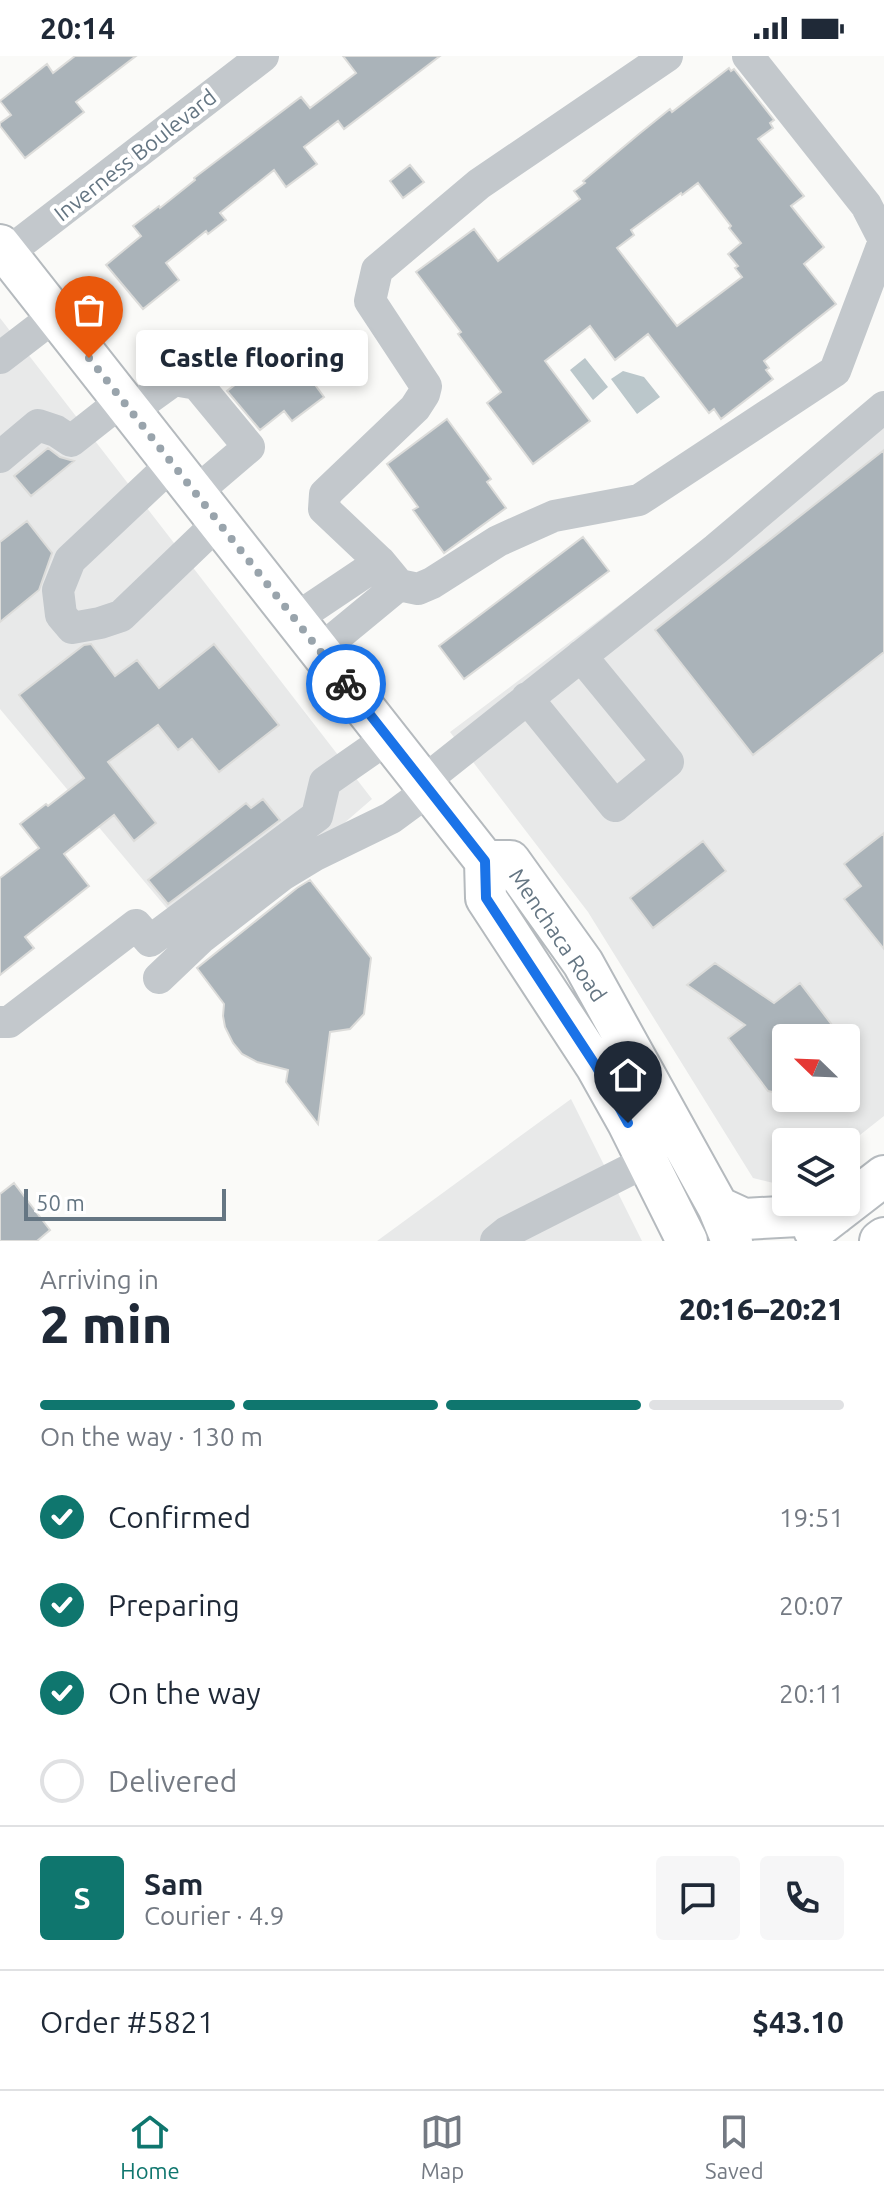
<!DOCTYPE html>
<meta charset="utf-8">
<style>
body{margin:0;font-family:Ubuntu,sans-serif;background:#f6f6f7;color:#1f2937;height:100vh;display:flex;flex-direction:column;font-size:30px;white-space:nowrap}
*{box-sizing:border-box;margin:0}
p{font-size:26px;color:#747a83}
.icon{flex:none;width:44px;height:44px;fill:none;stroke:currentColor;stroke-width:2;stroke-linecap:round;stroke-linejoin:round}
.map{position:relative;height:1185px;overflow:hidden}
.panel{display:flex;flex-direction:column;background:#fff;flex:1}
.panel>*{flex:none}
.needle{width:52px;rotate:293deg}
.fabs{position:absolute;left:772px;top:968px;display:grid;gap:16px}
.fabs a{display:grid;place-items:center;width:88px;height:88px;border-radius:8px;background:#fff;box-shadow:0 4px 12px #0003;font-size:40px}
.scale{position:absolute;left:24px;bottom:20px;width:202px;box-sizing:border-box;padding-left:8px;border:4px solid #657683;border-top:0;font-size:22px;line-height:28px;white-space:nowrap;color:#657683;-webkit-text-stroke:6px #fff;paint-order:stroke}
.pin{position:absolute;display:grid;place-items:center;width:68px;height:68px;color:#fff;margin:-82px -34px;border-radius:50% 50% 50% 0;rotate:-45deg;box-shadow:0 0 8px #0007}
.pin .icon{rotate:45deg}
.courier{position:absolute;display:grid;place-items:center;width:80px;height:80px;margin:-40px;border:6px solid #1a73e8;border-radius:50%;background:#fff;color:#222;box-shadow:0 2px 10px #0007}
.bubble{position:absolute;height:56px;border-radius:8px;background:#fff;box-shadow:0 4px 12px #0003;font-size:26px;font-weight:800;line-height:56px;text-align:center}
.head em{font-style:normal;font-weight:800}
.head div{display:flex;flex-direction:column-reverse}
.head{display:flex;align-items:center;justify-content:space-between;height:136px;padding:0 40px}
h1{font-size:52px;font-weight:800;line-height:60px}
.bar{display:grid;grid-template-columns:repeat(4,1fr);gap:12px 8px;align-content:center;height:96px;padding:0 40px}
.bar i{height:10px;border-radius:6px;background:#e0e1e3}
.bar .current{background:#0f766e}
.bar p{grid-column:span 4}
.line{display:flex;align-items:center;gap:20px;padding:0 40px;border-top:2px solid #e0e1e3}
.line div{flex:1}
.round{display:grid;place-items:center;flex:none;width:84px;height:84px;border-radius:8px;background:#f6f6f7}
ol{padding:0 40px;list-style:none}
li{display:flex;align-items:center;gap:24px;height:88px}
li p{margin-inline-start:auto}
li .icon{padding:8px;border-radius:50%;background:#0f766e;color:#fff;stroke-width:4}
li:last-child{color:#747a83}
li i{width:44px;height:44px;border:4px solid #e0e1e3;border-radius:50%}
.status{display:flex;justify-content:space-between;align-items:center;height:56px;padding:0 40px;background:#fff;direction:ltr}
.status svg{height:22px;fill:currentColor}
.menu{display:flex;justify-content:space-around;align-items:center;height:112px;border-top:2px solid #e0e1e3;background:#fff;font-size:22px;color:#747a83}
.menu a{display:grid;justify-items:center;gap:4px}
.menu .current{color:#0f766e}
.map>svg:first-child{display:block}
.built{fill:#e8e9e9;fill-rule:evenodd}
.water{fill:#bbc7cb}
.building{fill:#aab3b9;stroke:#dcdcda;stroke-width:2;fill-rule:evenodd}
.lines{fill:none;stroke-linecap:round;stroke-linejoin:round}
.major-casing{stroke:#b5babe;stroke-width:44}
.minor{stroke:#c3c8cc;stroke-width:32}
.major{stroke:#fff;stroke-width:40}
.done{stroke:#99a4ac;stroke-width:8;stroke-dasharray:0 14.4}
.route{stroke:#1a73e8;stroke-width:10}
.labels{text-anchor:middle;stroke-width:8;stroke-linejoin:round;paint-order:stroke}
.street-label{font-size:22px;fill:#657683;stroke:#fff}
</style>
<div class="status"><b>20:14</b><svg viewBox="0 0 49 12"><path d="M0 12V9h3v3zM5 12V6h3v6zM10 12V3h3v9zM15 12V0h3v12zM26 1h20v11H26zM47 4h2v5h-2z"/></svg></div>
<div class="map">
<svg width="884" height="1185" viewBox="0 0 884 1185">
<rect width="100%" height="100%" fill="#fafaf8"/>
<path class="built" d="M 0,262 L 372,743 L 200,892 L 0,653 Z
M 884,350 L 884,1060 L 846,1090 L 846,1086 L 786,1086 L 786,1130 L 753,1122 L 588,856 L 450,676 ZM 786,982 L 846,982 L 846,1042 L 786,1042 Z
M 571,1043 L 642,1185 L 377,1185 Z"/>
<path class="water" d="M 585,302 L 608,331 L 593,344 L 570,314 Z
M 623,315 L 644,321 L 660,341 L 637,358 L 611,323 Z"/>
<path class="building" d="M 75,0 L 136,0 L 76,46 L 84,56 L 25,102 L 0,70 L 0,67 L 11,59 L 0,45 L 47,8 L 53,17 Z
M 343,0 L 440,0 L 344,73 L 338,65 L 304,91 L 317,108 L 286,131 L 274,114 L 220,157 L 226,164 L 208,178 L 206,175 L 166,207 L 179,224 L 143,253 L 106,209 L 141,180 L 133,170 L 159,150 L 160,152 L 195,124 L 194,122 L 301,41 L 310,52 L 356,17 Z
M 729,12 L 731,15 L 734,13 L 774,64 L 770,67 L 773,72 L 758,83 L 804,140 L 791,150 L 824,191 L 804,208 L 836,248 L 764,305 L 769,312 L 766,314 L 773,323 L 721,363 L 714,353 L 709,357 L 648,278 L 615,304 L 590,270 L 545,305 L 590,365 L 533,408 L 487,347 L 501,336 L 458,278 L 461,276 L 416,216 L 474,173 L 498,205 L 580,143 L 574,135 L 585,127 L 583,125 L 639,78 L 670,53 L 672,56 ZM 698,127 L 731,170 L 729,172 L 741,187 L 728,198 L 738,210 L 735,212 L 742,221 L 677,270 L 617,192 L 634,179 L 631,174 L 681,137 L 682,139 Z
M 410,109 L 424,126 L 403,142 L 390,125 Z
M 286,289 L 324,341 L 292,365 L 284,355 L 260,374 L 227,335 Z
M 447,363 L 491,423 L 487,426 L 506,452 L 444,497 L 413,454 L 418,451 L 387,408 Z
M 48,392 L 60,401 L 74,405 L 31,440 L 14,420 Z
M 884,394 L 884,596 L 753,699 L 655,574 Z
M 27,465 L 52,497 L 39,534 L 0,566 L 0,486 Z
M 583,481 L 609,515 L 464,623 L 439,590 Z
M 91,588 L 115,620 L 137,604 L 159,632 L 214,588 L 279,669 L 219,716 L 192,683 L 178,694 L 158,669 L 108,706 L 156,767 L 134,785 L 114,759 L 64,798 L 89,830 L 25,881 L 34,892 L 0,919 L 0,822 L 39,792 L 20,768 L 46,748 L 48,750 L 84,722 L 19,639 L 84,589 Z
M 263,743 L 280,764 L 168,848 L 148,824 L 246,747 L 251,752 Z
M 884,777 L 884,893 L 844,843 L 861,830 L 844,808 Z
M 703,785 L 726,815 L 653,872 L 630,842 Z
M 310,824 L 371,902 L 364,958 L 350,973 L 330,976 L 318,1068 L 286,1026 L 288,1014 L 257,1006 L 242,998 L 233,987 L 225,971 L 223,960 L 224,948 L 197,912 L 297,832 Z
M 715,907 L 774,947 L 800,927 L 842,982 L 786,982 L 786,1039 L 768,1035 L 728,982 L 745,969 L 687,929 Z
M 14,1127 L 50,1174 L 37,1185 L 0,1185 L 0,1138 Z"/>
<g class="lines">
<defs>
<path id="major" d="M 0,189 L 485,805 L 486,842 L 596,1010 L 628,1067 L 687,1185
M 485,805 L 510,805 L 583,907 L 718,1151 L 732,1185
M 718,1151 L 744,1163 L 835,1158
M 814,1174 L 884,1120
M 880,1185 L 884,1182"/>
</defs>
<use href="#major" class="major-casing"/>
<path class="minor" d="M 667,0 L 479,128 L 377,214 L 370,245 L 426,330 L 424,338 L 415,352 L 325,438 L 324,453 L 380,506 L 399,529 L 418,533 L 432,527 L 498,485 L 554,460 L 639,444 L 835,315 L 884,185
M 748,0 L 866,149 L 884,184
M 6,198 L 263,0
M 0,302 L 56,259
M 131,355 L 174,324 L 197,328 L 249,391 L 195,437
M 0,401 L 38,369 L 56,375 L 71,385 L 123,344
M 172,408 L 70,504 L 58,534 L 61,559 L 72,572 L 100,567 L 121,560 L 219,466
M 295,563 L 380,506
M 319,595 L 399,529
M 527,642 L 615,750 L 668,706 L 581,600
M 423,726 L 716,493 L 884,351
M 159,922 L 202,881 L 282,819 L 315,799 L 391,762 L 429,734
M 0,966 L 9,966 L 136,869 L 150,885 L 317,760 L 325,726 L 388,682
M 496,1185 L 507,1176 L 647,1105"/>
<use href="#major" class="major"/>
</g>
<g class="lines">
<path class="done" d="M 89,302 L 346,628"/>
<path class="route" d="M 346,628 L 485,805 L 486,842 L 596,1010 L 628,1067"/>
</g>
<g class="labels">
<g class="street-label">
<text transform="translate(135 99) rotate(-38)" y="8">Inverness Boulevard</text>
<text transform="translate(558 879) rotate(56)" y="8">Menchaca Road</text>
</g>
</g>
</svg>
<div class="fabs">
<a><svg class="needle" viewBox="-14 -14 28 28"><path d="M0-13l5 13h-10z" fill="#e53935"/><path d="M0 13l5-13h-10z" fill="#747a83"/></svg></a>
<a><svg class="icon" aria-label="layers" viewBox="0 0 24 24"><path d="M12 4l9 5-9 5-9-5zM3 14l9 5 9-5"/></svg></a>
</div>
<div class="scale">50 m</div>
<div class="pin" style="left:89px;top:302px;background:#ea580c"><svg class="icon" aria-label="bag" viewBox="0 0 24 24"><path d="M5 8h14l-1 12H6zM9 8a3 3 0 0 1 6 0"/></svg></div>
<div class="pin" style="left:628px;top:1067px;background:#1f2937"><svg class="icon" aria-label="home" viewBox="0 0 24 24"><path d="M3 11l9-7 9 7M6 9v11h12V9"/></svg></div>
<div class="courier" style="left:346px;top:628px"><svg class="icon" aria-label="bike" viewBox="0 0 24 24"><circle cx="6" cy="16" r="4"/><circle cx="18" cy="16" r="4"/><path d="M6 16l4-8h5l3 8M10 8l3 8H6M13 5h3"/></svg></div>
<div class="bubble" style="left:136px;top:274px;width:232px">Castle flooring</div>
</div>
<section class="panel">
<div class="head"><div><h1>2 min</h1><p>Arriving in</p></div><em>20:16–20:21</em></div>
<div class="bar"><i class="current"></i><i class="current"></i><i class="current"></i><i></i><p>On the way · 130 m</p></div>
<ol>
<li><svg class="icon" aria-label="check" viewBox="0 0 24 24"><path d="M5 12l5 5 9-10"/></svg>Confirmed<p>19:51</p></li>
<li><svg class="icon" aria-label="check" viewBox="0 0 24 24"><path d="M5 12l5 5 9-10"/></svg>Preparing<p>20:07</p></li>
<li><svg class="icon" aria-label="check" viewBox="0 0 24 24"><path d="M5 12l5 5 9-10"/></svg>On the way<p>20:11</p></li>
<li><i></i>Delivered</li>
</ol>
<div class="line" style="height:144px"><b class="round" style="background:#0f766e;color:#fff">S</b><div><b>Sam</b><p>Courier · 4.9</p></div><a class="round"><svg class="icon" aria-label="chat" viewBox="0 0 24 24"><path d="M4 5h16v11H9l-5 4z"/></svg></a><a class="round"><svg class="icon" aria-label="phone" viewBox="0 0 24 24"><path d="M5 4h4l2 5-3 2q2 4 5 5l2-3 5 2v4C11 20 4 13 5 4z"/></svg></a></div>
<div class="line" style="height:104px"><div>Order #5821</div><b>$43.10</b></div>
</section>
<nav class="menu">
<a class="current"><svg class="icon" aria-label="home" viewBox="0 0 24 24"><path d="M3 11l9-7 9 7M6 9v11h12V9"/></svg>Home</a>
<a><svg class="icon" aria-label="map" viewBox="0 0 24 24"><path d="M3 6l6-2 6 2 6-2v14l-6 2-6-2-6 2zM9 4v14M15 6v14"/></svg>Map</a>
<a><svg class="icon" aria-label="saved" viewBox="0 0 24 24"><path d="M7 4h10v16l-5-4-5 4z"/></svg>Saved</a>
</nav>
